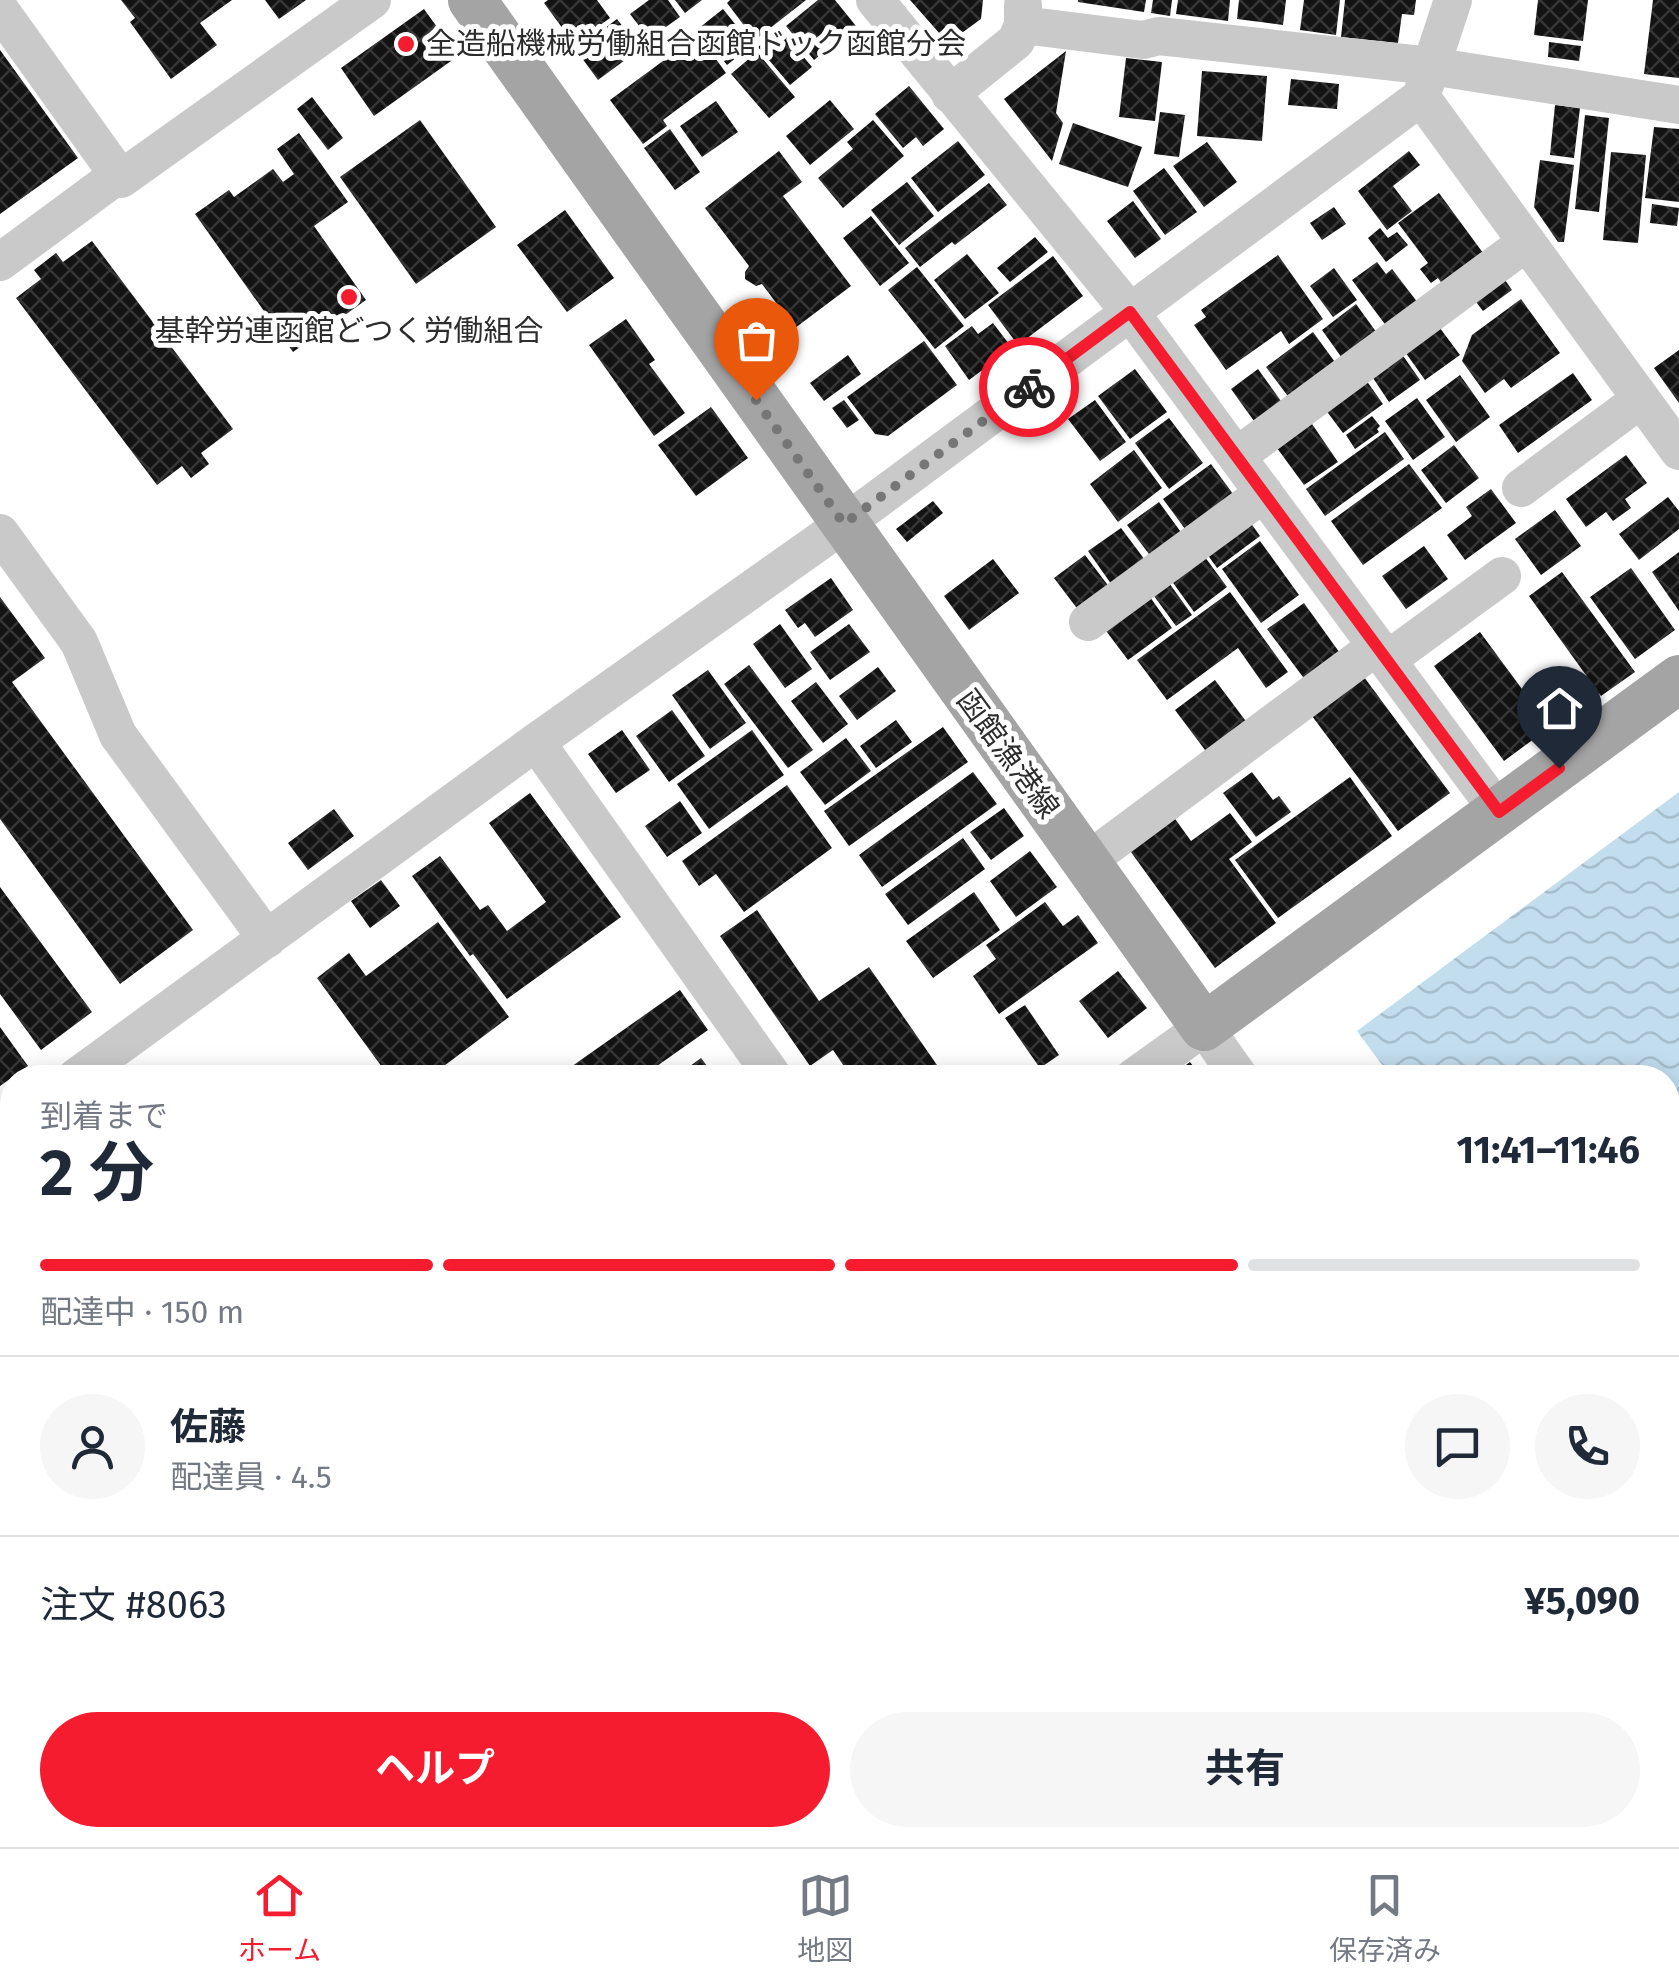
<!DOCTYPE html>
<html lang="ja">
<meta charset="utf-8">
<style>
body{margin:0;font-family:"Fira Sans","Noto Sans JP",sans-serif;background:#f6f6f7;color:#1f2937;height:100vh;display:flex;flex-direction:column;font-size:38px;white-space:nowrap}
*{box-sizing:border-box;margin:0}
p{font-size:32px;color:#747a83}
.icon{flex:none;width:55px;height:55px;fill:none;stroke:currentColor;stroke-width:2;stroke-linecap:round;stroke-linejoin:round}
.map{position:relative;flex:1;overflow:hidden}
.panel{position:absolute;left:0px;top:1065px;width:1680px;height:782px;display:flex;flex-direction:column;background:#fff;border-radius:40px 40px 0 0;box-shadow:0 5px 25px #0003}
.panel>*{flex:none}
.pin{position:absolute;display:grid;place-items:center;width:85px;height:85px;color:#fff;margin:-102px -42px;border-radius:50% 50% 50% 0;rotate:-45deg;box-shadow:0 0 10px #0007}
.pin .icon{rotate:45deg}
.courier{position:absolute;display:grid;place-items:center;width:100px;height:100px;margin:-50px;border:8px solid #f51c2f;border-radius:50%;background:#fff;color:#222;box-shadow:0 2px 12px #0007}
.overview em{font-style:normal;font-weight:700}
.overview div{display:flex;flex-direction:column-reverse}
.overview{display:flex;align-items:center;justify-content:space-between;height:170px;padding:0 40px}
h1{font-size:65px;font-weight:700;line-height:75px}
.bar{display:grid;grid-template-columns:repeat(4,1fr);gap:15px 10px;align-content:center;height:120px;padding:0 40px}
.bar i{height:12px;border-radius:8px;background:#e0e1e3}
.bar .current{background:#f51c2f}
.bar p{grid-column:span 4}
.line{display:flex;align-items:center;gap:25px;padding:0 40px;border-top:2px solid #e0e1e3}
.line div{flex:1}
.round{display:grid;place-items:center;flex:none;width:105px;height:105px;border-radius:52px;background:#f6f6f7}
.cta{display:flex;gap:20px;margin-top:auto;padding:20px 40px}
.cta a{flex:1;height:115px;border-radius:60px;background:#f51c2f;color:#fff;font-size:40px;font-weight:700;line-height:115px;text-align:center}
.cta a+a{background:#f6f6f7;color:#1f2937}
.tab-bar{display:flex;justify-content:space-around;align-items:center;height:140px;border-top:2px solid #e0e1e3;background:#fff;font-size:28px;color:#747a83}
.tab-bar a{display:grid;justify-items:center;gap:5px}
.tab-bar .current{color:#f51c2f}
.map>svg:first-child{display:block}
.water{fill:url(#water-waves)}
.building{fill:url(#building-cross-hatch)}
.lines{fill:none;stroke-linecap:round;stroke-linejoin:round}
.minor{stroke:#c9c9c9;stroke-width:38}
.major{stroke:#a4a4a4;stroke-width:48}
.done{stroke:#767676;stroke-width:10;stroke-dasharray:0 18}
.route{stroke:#f51c2f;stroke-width:12}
.poi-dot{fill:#f51c2f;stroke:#fff;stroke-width:4}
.labels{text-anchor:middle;stroke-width:10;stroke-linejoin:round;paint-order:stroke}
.poi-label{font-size:30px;fill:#2c2c2c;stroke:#fff;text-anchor:start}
.street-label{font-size:30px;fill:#2c2c2c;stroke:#fff}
</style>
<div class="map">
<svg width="1679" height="1847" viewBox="0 0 1679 1847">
<defs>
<pattern id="water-waves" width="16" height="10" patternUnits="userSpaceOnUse" patternTransform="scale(2.5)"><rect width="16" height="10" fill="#c1ddee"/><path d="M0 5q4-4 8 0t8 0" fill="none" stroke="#a6becc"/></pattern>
<pattern id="building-cross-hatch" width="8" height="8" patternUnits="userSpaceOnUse" patternTransform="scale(2.5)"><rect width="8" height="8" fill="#131313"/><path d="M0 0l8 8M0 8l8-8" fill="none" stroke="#363636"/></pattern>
</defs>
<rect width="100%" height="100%" fill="#fff"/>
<path class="water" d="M 1679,792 L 1679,1279 L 1668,1288 L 1668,1078 L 1391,1077 L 1357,1031 Z
M 1679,1315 L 1679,1572 L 1668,1556 L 1668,1323 Z
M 0,1418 L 12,1418 L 12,1835 L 1668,1835 L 1668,1590 L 1679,1605 L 1679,1847 L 0,1847 Z"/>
<path class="building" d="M 121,0 L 232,0 L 200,23 L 217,45 L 171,79 L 130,22 L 135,18 Z
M 265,0 L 306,0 L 279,19 Z
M 548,0 L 597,0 L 610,18 L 574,44 L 544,3 Z
M 649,0 L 668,0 L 680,17 L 649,39 L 630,14 Z
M 675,0 L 702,0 L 685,13 Z
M 730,0 L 806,0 L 755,40 L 727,3 Z
M 818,0 L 835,0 L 856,26 L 814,60 L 786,26 Z
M 910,0 L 983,0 L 981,19 L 948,43 Z
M 1078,0 L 1146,0 L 1144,12 L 1078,2 Z
M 1153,0 L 1172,0 L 1170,16 L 1151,13 Z
M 1178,0 L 1230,0 L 1228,21 L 1176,14 Z
M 1239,0 L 1286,0 L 1283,25 L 1237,19 Z
M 1304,0 L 1340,0 L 1336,35 L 1300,30 Z
M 1345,0 L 1416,0 L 1414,15 L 1402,14 L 1398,43 L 1341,37 Z
M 1538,0 L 1588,0 L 1583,41 L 1534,35 Z
M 1653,0 L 1679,0 L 1679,78 L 1644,74 Z
M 424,9 L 458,56 L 374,116 L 341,68 Z
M 723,9 L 752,45 L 727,65 L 699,28 Z
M 617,19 L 640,49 L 598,80 L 576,50 Z
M 780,29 L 812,67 L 790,85 L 758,47 Z
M 703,41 L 726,73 L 663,120 L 667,126 L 643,144 L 610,100 L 686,44 L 690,51 Z
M 1549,42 L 1581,46 L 1579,61 L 1548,57 Z
M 0,50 L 78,158 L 0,214 Z
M 1066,51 L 1056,113 L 1063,123 L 1052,161 L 1004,99 Z
M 757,52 L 795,97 L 769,118 L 731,74 Z
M 1126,58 L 1162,62 L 1155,121 L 1119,117 Z
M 1202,71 L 1267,76 L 1262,141 L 1197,136 Z
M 1291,79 L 1339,84 L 1337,109 L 1288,105 Z
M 909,86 L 944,129 L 923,146 L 916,137 L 903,148 L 875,114 Z
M 312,97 L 343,138 L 328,150 L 297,109 Z
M 830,100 L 854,129 L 810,165 L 786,136 Z
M 716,101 L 738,132 L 702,157 L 680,126 Z
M 1555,105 L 1580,108 L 1574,158 L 1550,155 Z
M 1160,112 L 1185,115 L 1179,157 L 1154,154 Z
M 1585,115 L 1609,118 L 1599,212 L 1575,209 Z
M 420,120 L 496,227 L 416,284 L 340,177 Z
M 873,120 L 904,156 L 843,208 L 818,178 L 853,149 L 847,142 Z
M 1073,123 L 1142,147 L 1128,187 L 1059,164 Z
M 1654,127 L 1679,129 L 1679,202 L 1645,198 Z
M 670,129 L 700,172 L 675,190 L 644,148 Z
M 299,133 L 348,202 L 314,226 L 366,300 L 293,352 L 195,214 L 229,190 L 234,197 L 273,169 L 283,182 L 294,174 L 277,149 Z
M 958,141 L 985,175 L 938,212 L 911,178 Z
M 1207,142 L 1237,182 L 1204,207 L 1173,166 Z
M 779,151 L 802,182 L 783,196 L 851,286 L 795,328 L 762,284 L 756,286 L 745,279 L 745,272 L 749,266 L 705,208 Z
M 1409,151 L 1420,165 L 1393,186 L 1412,211 L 1387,230 L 1358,191 Z
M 1611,152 L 1646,155 L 1638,243 L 1603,240 Z
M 1540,160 L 1574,165 L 1564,242 L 1558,242 L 1534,207 Z
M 1164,168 L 1197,212 L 1165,235 L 1133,191 Z
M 907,182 L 934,216 L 899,245 L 871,210 Z
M 989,183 L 1007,205 L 955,245 L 952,242 L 920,267 L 905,248 Z
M 1439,193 L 1486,257 L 1445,288 L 1438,278 L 1431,283 L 1420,269 L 1428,263 L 1398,223 Z
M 1133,201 L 1161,239 L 1135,258 L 1107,221 Z
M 1652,204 L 1679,208 L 1677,226 L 1650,223 Z
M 1334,207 L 1346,224 L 1322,240 L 1310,223 Z
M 565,210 L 614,278 L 567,312 L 517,245 Z
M 871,216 L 909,263 L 880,286 L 843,238 Z
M 1380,228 L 1388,238 L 1397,232 L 1408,245 L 1386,262 L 1368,238 Z
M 1035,237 L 1048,252 L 1010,282 L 997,268 Z
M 92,241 L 233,429 L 201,453 L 209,464 L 191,478 L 182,466 L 157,485 L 16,298 L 41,279 L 34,270 L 56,253 L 63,262 Z
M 967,254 L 999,293 L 965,319 L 934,280 Z
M 1278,255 L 1323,319 L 1289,344 L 1281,331 L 1226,370 L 1194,325 L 1206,317 L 1201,310 Z
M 1053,256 L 1083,296 L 1018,345 L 988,305 Z
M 1377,262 L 1386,274 L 1392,269 L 1418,303 L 1387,327 L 1352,280 Z
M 917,267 L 964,326 L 935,349 L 888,290 Z
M 1334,268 L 1357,300 L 1333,317 L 1310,286 Z
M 1503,277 L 1512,290 L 1483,311 L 1473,298 Z
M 1521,299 L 1560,353 L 1511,388 L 1504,379 L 1485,393 L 1462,361 L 1472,335 Z
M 1356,304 L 1382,340 L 1347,365 L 1322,330 Z
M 626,319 L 655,360 L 649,364 L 685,413 L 654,436 L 589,345 Z
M 993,323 L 1012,348 L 969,380 L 945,346 L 972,326 L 978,334 Z
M 1437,324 L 1460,355 L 1425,380 L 1403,349 Z
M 1313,332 L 1340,369 L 1293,403 L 1266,367 Z
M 924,341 L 957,385 L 888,436 L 875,434 L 847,397 Z
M 1399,350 L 1420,380 L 1389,402 L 1369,372 Z
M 1679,350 L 1679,403 L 1654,368 Z
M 848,355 L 861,374 L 824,401 L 810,383 Z
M 1135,369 L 1167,412 L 1130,439 L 1098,396 Z
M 1258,369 L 1286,408 L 1259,428 L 1231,389 Z
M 1573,373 L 1592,400 L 1518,453 L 1499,425 Z
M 1460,375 L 1490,417 L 1456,442 L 1426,400 Z
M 1366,380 L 1383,404 L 1343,433 L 1325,409 Z
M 1417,398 L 1445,437 L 1413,460 L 1385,421 Z
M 844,400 L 859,420 L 847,428 L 832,408 Z
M 1095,400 L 1126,442 L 1100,461 L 1068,419 Z
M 711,407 L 748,458 L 696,496 L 658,445 Z
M 1372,416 L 1380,426 L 1377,429 L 1379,432 L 1355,449 L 1346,435 Z
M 1169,418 L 1203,463 L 1169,489 L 1135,443 Z
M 1312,424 L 1338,462 L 1304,485 L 1277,448 Z
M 1385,432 L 1404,459 L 1325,516 L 1306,489 Z
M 1454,445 L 1479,478 L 1446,503 L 1421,470 Z
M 1134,450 L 1162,488 L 1118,522 L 1090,484 Z
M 1626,455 L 1647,483 L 1625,499 L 1631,508 L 1613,521 L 1606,512 L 1586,527 L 1566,499 Z
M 1211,464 L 1236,498 L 1188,533 L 1163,499 Z
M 1409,464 L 1442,508 L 1363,565 L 1331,521 Z
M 1491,489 L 1516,523 L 1465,560 L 1447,535 L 1472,516 L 1466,507 Z
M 1668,497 L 1679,511 L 1679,529 L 1639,560 L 1619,534 Z
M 933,501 L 943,513 L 907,542 L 896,529 Z
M 1159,502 L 1183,535 L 1152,558 L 1127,525 Z
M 1555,510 L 1581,546 L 1541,575 L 1515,539 Z
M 1245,515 L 1260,536 L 1217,568 L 1202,547 Z
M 1121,528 L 1148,564 L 1114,588 L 1088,551 Z
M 1260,541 L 1299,595 L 1261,623 L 1222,569 Z
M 1424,546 L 1448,579 L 1406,609 L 1382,576 Z
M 1199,549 L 1227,587 L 1194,612 L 1166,573 Z
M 1679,552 L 1679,611 L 1652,572 Z
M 1085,555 L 1110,588 L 1079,611 L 1054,578 Z
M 993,559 L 1019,593 L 969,630 L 944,596 Z
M 1631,568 L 1675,630 L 1635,659 L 1590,597 Z
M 1562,572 L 1635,672 L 1601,696 L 1529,596 Z
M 1162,573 L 1192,615 L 1176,626 L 1146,585 Z
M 831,578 L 853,610 L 815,637 L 805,623 L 798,628 L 785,610 Z
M 1145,590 L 1172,628 L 1128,660 L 1100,623 Z
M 1230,592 L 1288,672 L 1266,688 L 1238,648 L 1167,700 L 1137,660 Z
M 0,597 L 45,658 L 12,682 L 193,930 L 120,984 L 0,819 Z
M 1304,603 L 1342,656 L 1306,681 L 1267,629 Z
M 780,624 L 812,669 L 785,688 L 753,644 Z
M 849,624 L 870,652 L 830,680 L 810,652 Z
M 1480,632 L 1550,727 L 1504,761 L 1434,666 Z
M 749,665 L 813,750 L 788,768 L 724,684 Z
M 878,667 L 896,691 L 857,720 L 839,696 Z
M 708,670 L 746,723 L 710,749 L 672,695 Z
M 1361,673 L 1450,793 L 1398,831 L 1309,712 Z
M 1215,680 L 1251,728 L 1211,758 L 1175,710 Z
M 816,682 L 848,724 L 823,743 L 791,701 Z
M 672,710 L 705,756 L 669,782 L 636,736 Z
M 896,720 L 912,742 L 876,768 L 860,746 Z
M 943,727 L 968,762 L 849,846 L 824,811 Z
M 622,730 L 650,770 L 616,793 L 588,754 Z
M 752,730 L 784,775 L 709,829 L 677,784 Z
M 846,738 L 871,771 L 825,805 L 800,772 Z
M 973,772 L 997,804 L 882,887 L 859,855 Z
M 1252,772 L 1273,800 L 1279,796 L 1291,812 L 1256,837 L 1223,793 Z
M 1350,777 L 1392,836 L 1278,918 L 1235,860 Z
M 787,785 L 832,848 L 744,912 L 716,874 L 699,886 L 682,861 Z
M 530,793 L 621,917 L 507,999 L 473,954 L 470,956 L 412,876 L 440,856 L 480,910 L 488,905 L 507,931 L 546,902 L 489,823 Z
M 680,801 L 702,833 L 667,857 L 645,826 Z
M 1004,808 L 1024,836 L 991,860 L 970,832 Z
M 334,809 L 354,836 L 308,870 L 288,843 Z
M 1230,813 L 1252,842 L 1229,859 L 1276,923 L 1215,968 L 1128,848 L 1173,816 L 1191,841 Z
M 963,838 L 985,869 L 908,925 L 885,894 Z
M 1030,851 L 1057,887 L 1016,917 L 990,881 Z
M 381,880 L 400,906 L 370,928 L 351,901 Z
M 0,887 L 92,1012 L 41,1050 L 0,994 Z
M 974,892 L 1000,930 L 933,978 L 906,941 Z
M 1045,902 L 1063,926 L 1078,915 L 1098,943 L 999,1014 L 973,976 L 996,959 L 986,945 Z
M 757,910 L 819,1001 L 869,967 L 946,1078 L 852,1078 L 833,1050 L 810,1066 L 720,936 Z
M 438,922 L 509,1017 L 428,1078 L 390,1078 L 317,978 L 349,953 L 366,976 Z
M 1118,971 L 1147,1008 L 1108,1038 L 1079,1001 Z
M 680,990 L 708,1030 L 640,1078 L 574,1078 L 568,1069 Z
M 1025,1005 L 1059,1055 L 1040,1068 L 1005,1018 Z
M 0,1027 L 28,1066 L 0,1086 Z
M 701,1058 L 716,1078 L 674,1078 Z
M 1190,1062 L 1202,1078 L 1168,1078 Z
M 12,1181 L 12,1237 L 4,1243 L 0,1238 L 0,1191 Z"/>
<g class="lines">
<path class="minor" d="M 875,0 L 1130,312 L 1499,812
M 0,10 L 121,179 L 372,0
M 1023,25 L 1143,40 L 1159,36 L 1431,66 L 1679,105
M 950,94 L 1016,41 L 1023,25 L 1023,5
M 1421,97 L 1679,451
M 0,262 L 118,175
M 1237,456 L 1527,242
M 1521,488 L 1641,399
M 0,533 L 79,642 L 118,735 L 267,939
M 1088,622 L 1264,493
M 1387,660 L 1502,576
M 536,742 L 774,1078
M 1086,862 L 1377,646
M 75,1078 L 536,742 L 844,524 L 1421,97 L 1453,0
M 1133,1078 L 1204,1027 L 1240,1078
M 0,1132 L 12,1123
M 0,1396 L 12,1396"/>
<path class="major" d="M 472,0 L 1204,1027 L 1679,679"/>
</g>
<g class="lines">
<path class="done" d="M 756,400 L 844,524 L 1029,387"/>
<path class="route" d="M 1029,387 L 1130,312 L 1499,812 L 1559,768"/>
</g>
<g class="poi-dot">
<circle cx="406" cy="44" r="10"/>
<circle cx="349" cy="297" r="10"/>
</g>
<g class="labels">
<g class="poi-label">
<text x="426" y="54">全造船機械労働組合函館ドック函館分会</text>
<text x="349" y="341" text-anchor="middle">基幹労連函館どつく労働組合</text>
</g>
<g class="street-label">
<text transform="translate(1008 754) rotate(54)" y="10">函館漁港線</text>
</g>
</g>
</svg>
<div class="pin" style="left:756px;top:400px;background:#ea580c"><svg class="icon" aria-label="bag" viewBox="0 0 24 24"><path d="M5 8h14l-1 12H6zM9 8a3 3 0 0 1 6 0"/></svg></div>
<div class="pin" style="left:1559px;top:768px;background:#1f2937"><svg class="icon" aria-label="home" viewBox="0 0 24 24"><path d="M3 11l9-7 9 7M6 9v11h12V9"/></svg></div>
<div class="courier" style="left:1029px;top:387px"><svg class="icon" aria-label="bike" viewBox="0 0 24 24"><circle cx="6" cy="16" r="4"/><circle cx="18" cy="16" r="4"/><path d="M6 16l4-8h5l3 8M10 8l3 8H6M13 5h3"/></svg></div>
<section class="panel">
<div class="overview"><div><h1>2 分</h1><p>到着まで</p></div><em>11:41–11:46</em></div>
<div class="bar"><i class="current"></i><i class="current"></i><i class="current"></i><i></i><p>配達中 · 150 m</p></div>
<div class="line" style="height:180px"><a class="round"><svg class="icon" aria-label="person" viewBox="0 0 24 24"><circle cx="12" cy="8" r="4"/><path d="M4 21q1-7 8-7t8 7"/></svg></a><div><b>佐藤</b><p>配達員 · 4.5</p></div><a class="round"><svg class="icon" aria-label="chat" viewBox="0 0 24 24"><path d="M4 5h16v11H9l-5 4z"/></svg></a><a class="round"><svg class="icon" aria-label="phone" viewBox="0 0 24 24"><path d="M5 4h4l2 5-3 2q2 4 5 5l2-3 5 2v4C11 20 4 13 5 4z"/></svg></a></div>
<div class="line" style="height:130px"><div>注文 #8063</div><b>¥5,090</b></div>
<div class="cta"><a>ヘルプ</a><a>共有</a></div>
</section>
</div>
<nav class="tab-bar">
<a class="current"><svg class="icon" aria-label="home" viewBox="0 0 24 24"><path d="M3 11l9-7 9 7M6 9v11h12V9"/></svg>ホーム</a>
<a><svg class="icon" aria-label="map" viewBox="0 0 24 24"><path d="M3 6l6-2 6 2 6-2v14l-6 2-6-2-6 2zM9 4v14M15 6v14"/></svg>地図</a>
<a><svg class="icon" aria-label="saved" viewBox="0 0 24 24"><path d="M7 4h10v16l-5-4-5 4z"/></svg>保存済み</a>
</nav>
